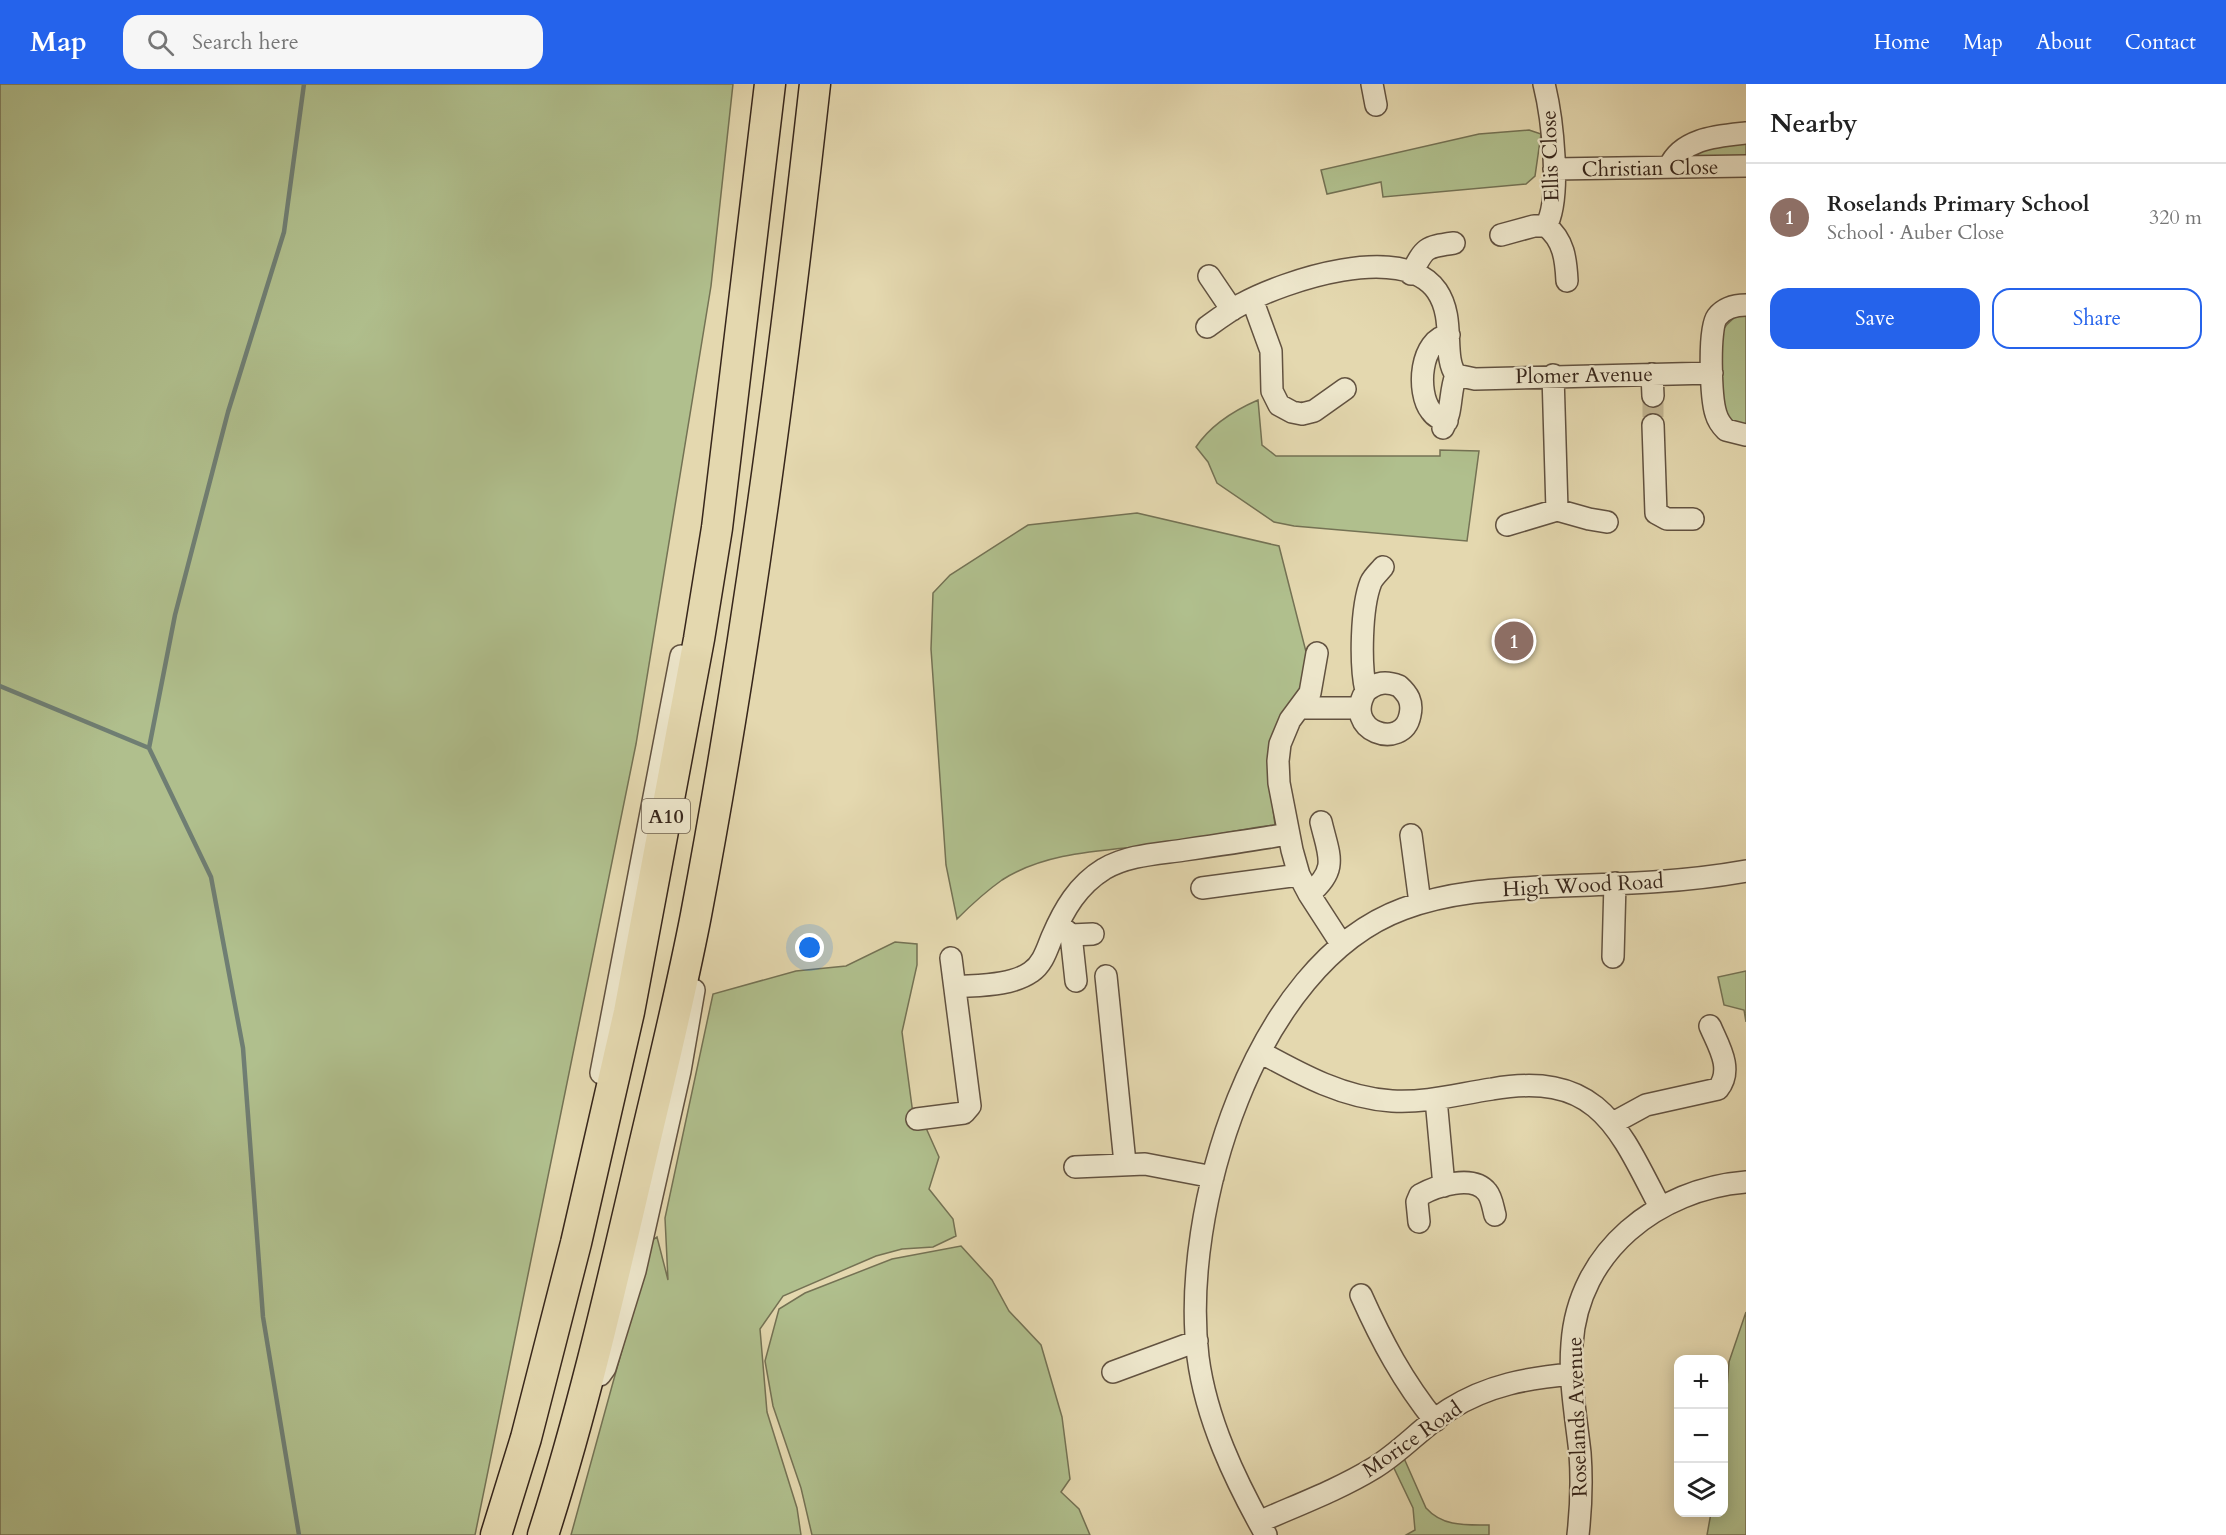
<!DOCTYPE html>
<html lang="en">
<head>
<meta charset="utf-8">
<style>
  :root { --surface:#fff; --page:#f6f6f6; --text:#222; --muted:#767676; --line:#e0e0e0; --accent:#2563eb }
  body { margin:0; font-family:Cardo,serif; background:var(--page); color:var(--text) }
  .controls { position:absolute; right:18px; bottom:18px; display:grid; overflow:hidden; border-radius:12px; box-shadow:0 3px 15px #0003 }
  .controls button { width:54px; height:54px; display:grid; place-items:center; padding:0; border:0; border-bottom:2px solid var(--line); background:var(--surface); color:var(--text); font:30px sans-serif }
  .you { position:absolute; left:810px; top:864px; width:21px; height:21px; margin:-15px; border:4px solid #fff; border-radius:50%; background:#1a73e8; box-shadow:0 0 0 9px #1a73e833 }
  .badge { display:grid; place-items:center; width:39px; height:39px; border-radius:50%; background:var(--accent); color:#fff; font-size:20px; font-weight:700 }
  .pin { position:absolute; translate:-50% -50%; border:3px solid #fff; box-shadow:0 2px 6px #0006 }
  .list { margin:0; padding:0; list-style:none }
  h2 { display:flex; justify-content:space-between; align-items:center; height:78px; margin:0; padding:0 24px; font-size:26px }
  h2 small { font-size:20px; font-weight:400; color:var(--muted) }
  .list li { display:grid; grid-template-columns:39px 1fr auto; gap:18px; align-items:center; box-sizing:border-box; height:108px; padding:0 24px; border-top:2px solid var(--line) }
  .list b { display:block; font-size:22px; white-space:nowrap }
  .list p { margin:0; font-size:20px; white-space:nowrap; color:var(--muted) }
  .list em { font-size:20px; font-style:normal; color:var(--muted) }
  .actions { display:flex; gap:12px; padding:18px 24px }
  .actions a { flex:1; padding:14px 0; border:2px solid var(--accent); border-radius:18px; text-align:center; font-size:21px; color:var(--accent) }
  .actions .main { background:var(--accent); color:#fff }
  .icon { flex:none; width:33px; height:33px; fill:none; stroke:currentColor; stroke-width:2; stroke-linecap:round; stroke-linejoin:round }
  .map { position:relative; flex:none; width:1746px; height:1451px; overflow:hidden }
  header { display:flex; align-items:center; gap:36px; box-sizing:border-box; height:84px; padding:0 30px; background:var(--accent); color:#fff }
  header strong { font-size:28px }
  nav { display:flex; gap:33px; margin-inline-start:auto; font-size:21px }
  .search { width:420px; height:54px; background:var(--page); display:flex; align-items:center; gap:15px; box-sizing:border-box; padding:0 21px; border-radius:18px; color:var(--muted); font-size:22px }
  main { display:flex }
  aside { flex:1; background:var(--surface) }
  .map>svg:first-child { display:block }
  .green { fill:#b0bf8d; stroke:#747254; stroke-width:1.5 }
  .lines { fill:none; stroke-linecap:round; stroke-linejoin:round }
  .stream { stroke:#6f7e73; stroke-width:4.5 }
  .minor-tunnel { stroke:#c1b491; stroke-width:21; stroke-dasharray:21 10; stroke-linecap:butt }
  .minor-casing { stroke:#625240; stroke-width:24 }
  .highway-casing { stroke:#37261b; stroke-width:33 }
  .minor { stroke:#ede6cb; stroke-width:21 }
  .highway { stroke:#e4d8af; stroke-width:30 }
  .labels { text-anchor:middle; stroke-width:4.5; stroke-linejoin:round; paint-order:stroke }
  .shield { fill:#ede6cb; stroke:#6e6050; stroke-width:1.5 }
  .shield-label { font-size:20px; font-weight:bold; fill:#37261b }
  .street-label { font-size:21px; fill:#37261b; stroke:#ede6cb }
</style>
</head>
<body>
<header>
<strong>Map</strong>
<div class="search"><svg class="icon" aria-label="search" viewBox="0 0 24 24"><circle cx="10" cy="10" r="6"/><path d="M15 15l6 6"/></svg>Search here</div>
<nav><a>Home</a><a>Map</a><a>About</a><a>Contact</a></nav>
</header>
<main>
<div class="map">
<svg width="1746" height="1451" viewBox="0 0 1746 1451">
  <rect width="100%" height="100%" fill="#e4d8af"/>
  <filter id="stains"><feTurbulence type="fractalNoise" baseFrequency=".00333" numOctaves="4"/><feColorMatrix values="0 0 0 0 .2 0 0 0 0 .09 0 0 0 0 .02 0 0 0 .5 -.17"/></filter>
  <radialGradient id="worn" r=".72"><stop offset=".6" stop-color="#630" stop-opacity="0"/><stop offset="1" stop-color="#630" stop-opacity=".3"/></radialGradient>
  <path class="green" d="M0,0H733L711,202L636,660L475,1451H0Z
    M1529,46L1541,50L1535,92L1526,100L1383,113L1381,98L1327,110L1321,86L1479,50Z
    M1746,57V74L1691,75L1694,69L1699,65Z
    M1746,228V344L1727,336L1721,316L1722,247C1729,237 1735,232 1746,228Z
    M1258,316L1262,361L1276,372H1440V366L1479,367L1467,457L1294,442L1274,438L1217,399L1208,378L1196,363C1210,342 1235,326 1258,316Z
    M1137,429L1279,462L1314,599L1270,659L1268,686L1275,741C1237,745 1200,755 1162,760C1109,767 1049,766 1002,796C985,808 971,821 957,835L946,781L931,565L933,509L950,491L1028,441Z
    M895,858L917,860V881L902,948L915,1045L926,1044L939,1073L929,1105L953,1135L956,1152L933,1163L902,1165L876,1172L783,1212L760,1245L767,1328L797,1424L801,1451H571L631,1233L648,1159L657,1153L668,1196L665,1134L713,910L796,887L846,882Z
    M1746,887V938L1744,926L1724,921L1718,893Z
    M961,1162L992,1196L1009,1227L1041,1261L1062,1333L1070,1395L1061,1408L1079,1425L1090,1451H812L801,1404L773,1322L765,1277L779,1225L805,1209L892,1175Z
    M1746,1228V1451H1707L1711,1429L1724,1428V1342L1729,1278Z
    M1403,1372L1426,1424C1443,1443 1466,1441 1489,1441V1451H1406L1415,1446L1413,1424L1392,1380Z"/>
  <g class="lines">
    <path class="stream" d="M0,602L149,664
      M299,1451L263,1233L243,964L211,793L149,664L175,531L228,328L284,148L304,0"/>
    <path class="minor-tunnel" d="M1653,312V341"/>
    <defs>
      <path id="minor" d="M1372,0L1376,21
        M1544,0C1552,32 1562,114 1546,142
        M1669,83C1682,54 1718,52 1746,49
        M1554,85L1746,82
        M1501,151L1534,142H1546C1564,156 1566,176 1567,197
        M1411,190C1425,163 1425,163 1454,159
        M1209,192L1232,226
        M1252,215L1271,267L1272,307L1279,321L1292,328L1302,330L1314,327L1345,305
        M1746,221C1735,221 1724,224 1717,233C1708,245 1711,315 1716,330C1718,337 1721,341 1726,346L1746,351
        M1207,243C1218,235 1230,226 1242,220C1284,197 1402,157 1437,207C1456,235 1442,272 1456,291
        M1652,290L1653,312
        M1456,291L1475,295L1712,289
        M1553,291L1557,426
        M1447,337C1440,335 1435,333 1431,327C1416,308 1420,255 1449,251
        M1653,341L1656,429L1667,435H1693
        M1443,344C1453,327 1449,309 1456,291
        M1507,441L1557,426L1589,435L1607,438
        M1317,569L1310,609L1290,636L1280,660L1278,677L1279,699L1292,766L1299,791L1309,810L1342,861
        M1366,607C1377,598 1386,597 1399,602C1408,610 1413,618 1410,631C1403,668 1341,647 1366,607C1360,581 1361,523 1371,498C1374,492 1379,488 1383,483
        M1300,624H1359
        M1411,751L1420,819
        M1202,804L1299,791
        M1309,810C1339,785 1329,772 1321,738
        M1058,840L1071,851L1076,897
        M1071,851L1093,850
        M1613,873L1615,799
        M1106,892L1125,1079
        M955,903C979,901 1011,902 1031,888C1043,880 1047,865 1052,853C1064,825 1078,801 1104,785C1128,771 1157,770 1184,766C1219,761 1254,756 1288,750
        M1260,968C1302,991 1344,1014 1392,1017C1427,1019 1458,1010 1492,1005C1598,987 1618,1042 1660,1123
        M601,989L681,572
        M1436,1015L1444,1102
        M917,1035L964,1029L970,1022L951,874
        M1613,1039L1646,1021L1718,1005C1734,985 1718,961 1710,942
        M1075,1083L1145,1080L1213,1093
        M1419,1138L1417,1118L1420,1111C1436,1102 1473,1090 1487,1108C1492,1114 1493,1124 1495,1131
        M1361,1211C1382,1258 1403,1297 1435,1337
        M1113,1288L1197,1257
        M600,1291L605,1284L635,1187L680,987L694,906
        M1259,1438C1297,1421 1338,1406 1374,1384C1402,1367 1423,1342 1450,1325C1488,1301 1528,1294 1572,1290
        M1266,1451C1235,1396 1206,1335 1198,1273C1180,1128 1254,880 1403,825C1454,806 1507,805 1560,802C1622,800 1685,798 1746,787
        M1578,1451C1581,1424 1582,1396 1580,1369C1576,1333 1569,1296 1572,1260C1578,1167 1658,1105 1746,1098"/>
      <path id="highway" d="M496,1451L526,1354L576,1159L629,928L699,555L717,444L770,0
        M543,1451C581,1333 609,1212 637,1092C657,1005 679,919 696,831C748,556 784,278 815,0"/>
    </defs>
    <use href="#minor" class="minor-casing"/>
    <use href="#highway" class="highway-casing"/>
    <use href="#minor" class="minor"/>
    <use href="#highway" class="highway"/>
  </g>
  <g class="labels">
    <rect class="shield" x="642" y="715" width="48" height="34" rx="4.5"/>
    <g class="shield-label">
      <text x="666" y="739">A10</text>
    </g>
    <g class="street-label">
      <text transform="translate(1550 72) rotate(-92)" y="7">Ellis Close</text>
      <text transform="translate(1650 84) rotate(-1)" y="7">Christian Close</text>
      <text transform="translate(1584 291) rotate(-1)" y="7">Plomer Avenue</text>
      <text transform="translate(1583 801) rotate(-3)" y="7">High Wood Road</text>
      <text transform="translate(1577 1333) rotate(-92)" y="7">Roselands Avenue</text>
      <text transform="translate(1412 1355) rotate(-35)" y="7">Morice Road</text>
    </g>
  </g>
  <rect width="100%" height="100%" filter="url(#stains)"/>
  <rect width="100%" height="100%" fill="url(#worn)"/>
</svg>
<div class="controls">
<button>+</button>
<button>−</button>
<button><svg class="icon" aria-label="layers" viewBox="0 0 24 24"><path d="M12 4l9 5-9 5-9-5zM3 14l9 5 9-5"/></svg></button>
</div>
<div class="you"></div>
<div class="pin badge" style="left:1514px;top:557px;background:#8d6e63">1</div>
</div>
<aside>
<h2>Nearby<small></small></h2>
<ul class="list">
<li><span class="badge" style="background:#8d6e63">1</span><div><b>Roselands Primary School</b><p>School · Auber Close</p></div><em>320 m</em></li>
</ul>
<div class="actions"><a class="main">Save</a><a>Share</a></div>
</aside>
</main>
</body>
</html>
